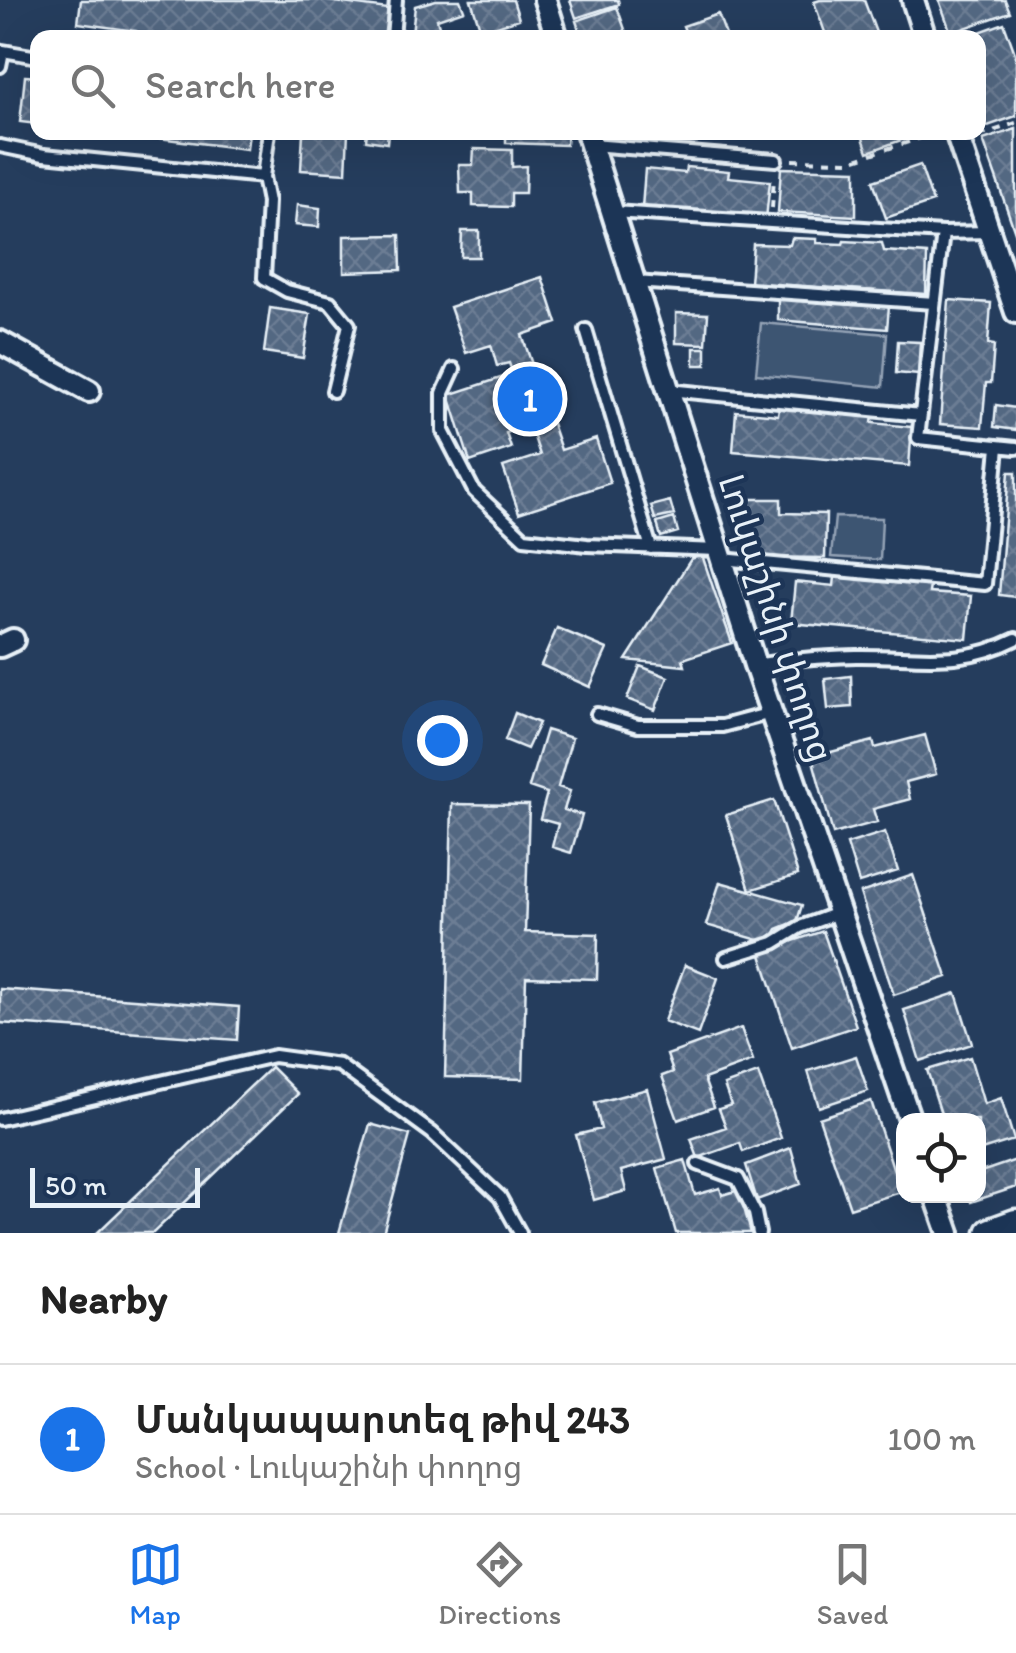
<!DOCTYPE html>
<html lang="en">
<head>
<meta charset="utf-8">
<style>
  :root { --surface:#fff; --page:#f6f6f6; --text:#222; --muted:#767676; --line:#e0e0e0; --accent:#1a73e8 }
  body { margin:0; font-family:Itim,"Noto Sans Armenian",sans-serif; background:var(--page); color:var(--text) }
  .controls { position:absolute; right:30px; bottom:30px; display:grid; overflow:hidden; border-radius:20px; box-shadow:0 10px 40px #0002 }
  .controls button { width:90px; height:90px; display:grid; place-items:center; padding:0; border:0; border-bottom:2px solid var(--line); background:var(--surface); color:var(--text); font:50px sans-serif }
  .scale { position:absolute; left:30px; bottom:25px; width:170px; box-sizing:border-box; padding-left:10px; border:5px solid #e8f1f8; border-top:0; font-size:28px; line-height:35px; white-space:nowrap; color:#e8f1f8; -webkit-text-stroke:8px #1d3557; paint-order:stroke }
  .you { position:absolute; left:442px; top:740px; width:35px; height:35px; margin:-25px; border:8px solid #fff; border-radius:50%; background:#1a73e8; box-shadow:0 0 0 15px #1a73e833 }
  .badge { display:grid; place-items:center; width:65px; height:65px; border-radius:50%; background:var(--accent); color:#fff; font-size:32px; font-weight:700 }
  .pin { position:absolute; translate:-50% -50%; border:5px solid #fff; box-shadow:0 2px 10px #0006 }
  .list { margin:0; padding:0; list-style:none }
  h2 { display:flex; justify-content:space-between; align-items:center; height:130px; margin:0; padding:0 40px; font-size:42px }
  h2 small { font-size:32px; font-weight:400; color:var(--muted) }
  .list li { display:grid; grid-template-columns:65px 1fr auto; gap:30px; align-items:center; box-sizing:border-box; height:150px; padding:0 40px; border-top:2px solid var(--line) }
  .list b { display:block; font-size:38px; white-space:nowrap }
  .list p { margin:0; font-size:32px; white-space:nowrap; color:var(--muted) }
  .list em { font-size:32px; font-style:normal; color:var(--muted) }
  .icon { flex:none; width:55px; height:55px; fill:none; stroke:currentColor; stroke-width:2; stroke-linecap:round; stroke-linejoin:round }
  .map { position:relative; flex:none; width:1016px; height:1233px; overflow:hidden }
  .search { position:absolute; background:var(--surface); box-shadow:0 10px 40px #0002; left:30px; right:30px; top:30px; height:110px; display:flex; align-items:center; gap:25px; box-sizing:border-box; padding:0 35px; border-radius:20px; color:var(--muted); font-size:38px }
  .sheet { height:280px; background:var(--surface) }
  nav { display:flex; justify-content:space-around; align-items:center; box-sizing:border-box; height:140px; border-top:2px solid var(--line); background:var(--surface); font-size:28px; color:var(--muted) }
  nav a { display:grid; justify-items:center; gap:5px }
  nav .on { color:var(--accent) }
  .map>svg:first-child { display:block }
  .pitch { fill:#3e5472; stroke:#93a2b5; stroke-width:2.5 }
  .building { fill:url(#building-cross-hatch); stroke:#e8f1f8; stroke-width:2.5 }
  .lines { fill:none; stroke-linecap:round; stroke-linejoin:round }
  .lane-casing { stroke:#e8f1f8; stroke-width:18 }
  .street-casing { stroke:#e8f1f8; stroke-width:28 }
  .secondary-casing { stroke:#e8f1f8; stroke-width:35 }
  .path { stroke:#e8f1f8; stroke-width:4; stroke-dasharray:8 8; stroke-linecap:butt }
  .lane { stroke:#1d3557; stroke-width:10 }
  .street { stroke:#1d3557; stroke-width:20 }
  .secondary { stroke:#1d3557; stroke-width:28 }
  .labels { text-anchor:middle; stroke-width:9; stroke-linejoin:round; paint-order:stroke }
  .street-label { font-size:35px; fill:#e8f1f8; stroke:#1d3557 }
</style>
</head>
<body>
<div class="map">
<svg width="1016" height="1233" viewBox="0 0 1016 1233">
  <defs>
    <pattern id="building-cross-hatch" width="8" height="8" patternUnits="userSpaceOnUse" patternTransform="scale(2.5)"><rect width="8" height="8" fill="#536782"/><path d="M0 0l8 8M0 8l8-8" fill="none" stroke="#6c7d94"/></pattern>
  </defs>
  <rect width="100%" height="100%" fill="#253d5d"/>
  <filter id="ink" filterUnits="userSpaceOnUse"><feTurbulence type="fractalNoise" baseFrequency=".01" numOctaves="2"/><feDisplacementMap in="SourceGraphic" scale="20" xChannelSelector="R" yChannelSelector="G"/><feConvolveMatrix kernelMatrix="1 2 1 2 8 2 1 2 1" color-interpolation-filters="sRGB"/></filter>
  <g filter="url(#ink)">
    <path class="pitch" d="M761,323L887,334L883,387L756,374Z
      M835,517L882,518L880,560L831,557Z"/>
    <path class="building" d="M81,0H320L388,9L384,38H189L167,35V38H135L136,31L78,23Z
      M436,0H460L464,10L437,19L441,33L412,34L415,6Z
      M471,0H513L519,19L481,31Z
      M570,0H618L619,4L576,18Z
      M820,0H864L878,38H827L814,2Z
      M939,0H1005L1010,12L951,33Z
      M617,7L628,38H582L576,21Z
      M718,14L727,38H688L683,26Z
      M1004,23L1016,56V116L985,127L978,108V38H963Z
      M25,76L38,77V124L20,122Z
      M1016,129V235L983,140Z
      M111,132H249L247,149Z
      M303,132H348L346,173L301,170Z
      M367,132H388L387,143L366,140Z
      M506,132H567L566,145L506,143Z
      M861,132H909L910,137L868,152Z
      M474,149L512,150V167L526,166L525,193H511V207L473,206V193H460L459,165H473Z
      M920,165L933,202L886,218L873,181Z
      M686,167L729,171L728,177L770,181L766,219L642,208L645,169L685,173Z
      M781,168L856,170V216L778,212Z
      M297,205L320,208L319,227L295,225Z
      M462,231H479V257H461Z
      M400,235L401,270L344,272V236Z
      M792,238L817,239V243L843,244L844,241L882,243L884,251L927,254L926,294L750,283L753,244L790,245Z
      M542,277L557,323L522,335L561,450L596,439L610,483L519,513L503,467L540,455L530,425L506,433L511,448L470,462L449,395L513,374L509,363L497,366L491,345L466,353L450,307Z
      M778,298L889,306L887,329L778,320Z
      M949,300L991,303L988,344L994,345L991,383H986L982,427L940,424Z
      M270,308L310,314L303,358L264,352Z
      M676,313L708,314L706,344L676,343Z
      M898,341L920,342L918,375L896,373Z
      M694,348H706V365H694Z
      M996,405L1016,408V430L994,427Z
      M779,407L873,416L872,423L912,427L909,466L733,451L736,411L778,415Z
      M1009,472H1016V597L999,595Z
      M749,499H781V513L826,514L825,558L748,557Z
      M670,501L674,515L655,519L651,506Z
      M674,518L678,532L661,537L657,523Z
      M702,555L732,643L683,659L685,666L626,660L691,559Z
      M835,577L930,586L929,593L971,596L967,639L791,623L795,582L834,586Z
      M557,628L607,649L590,687L541,665Z
      M640,666L668,677L655,710L627,699Z
      M851,676L852,707L828,709L825,679Z
      M515,713L539,723L527,749L505,740Z
      M546,730L572,738L558,787L570,791L564,810L582,815L571,853L552,847L558,824L540,819L547,793L529,787Z
      M925,735L936,774L906,782L910,799L873,809L877,822L833,834L812,757L873,741L875,748Z
      M774,800L798,875L750,890L726,815Z
      M452,804L529,805L525,932L598,934L597,979L526,977L523,1079L445,1077Z
      M885,832L898,871L859,883L847,844Z
      M913,875L947,977L894,995L860,893Z
      M720,882L802,905L797,921L777,929L769,943L706,925Z
      M823,931L856,1026L792,1048L760,952Z
      M685,965L718,978L698,1034L664,1021Z
      M0,989L239,1007L237,1040L0,1023Z
      M956,993L972,1044L920,1061L904,1010Z
      M741,1028L753,1061L704,1079L714,1107L678,1120L662,1076L673,1072L667,1055Z
      M856,1056L868,1091L819,1107L808,1071Z
      M970,1057L984,1104L1001,1098L1014,1140L978,1151V1120H943L927,1070Z
      M271,1067L298,1094L153,1233H97Z
      M758,1073L781,1138L743,1152L740,1143L698,1158L691,1139L726,1127L719,1109L731,1105L724,1085Z
      M647,1089L666,1159L621,1171L626,1191L594,1200L576,1135L601,1129L595,1103Z
      M871,1101L901,1192L850,1208L819,1118Z
      M370,1124L410,1135L383,1233H339Z
      M791,1148L801,1184L757,1200L746,1165Z
      M685,1160L695,1195L720,1188L722,1195L739,1190L751,1233H676L657,1168Z
      M1016,1160V1187L971,1202L969,1196H978V1173Z"/>
    <g class="lines">
      <defs>
        <path id="lane" d="M393,38L396,0
          M0,66L3,51L38,57
          M592,145L776,160
          M0,146L44,155L263,177L269,132
          M263,177L268,202L264,278L287,291L330,302L349,325L333,391
          M613,212L943,233L918,438L1016,448
          M943,233L990,232
          M635,282L934,303
          M586,330L651,548
          M454,369L443,393V431L474,491L524,538L587,545L718,550
          M668,390L921,415
          M722,559L985,584L998,447
          M756,665C789,659 822,657 856,656C916,655 958,668 1016,639
          M597,714L638,726H722L771,713
          M726,958L774,943L800,927L838,913
          M0,1119L274,1056L339,1065L432,1133L500,1197L520,1233
          M698,1164L738,1179L755,1213L759,1233"/>
        <path id="street" d="M545,0L557,38
          M913,0L925,38
          M587,132L755,665L910,1120
          M956,132L1016,312
          M0,342L89,391
          M0,646L13,640
          M936,1196L949,1233"/>
        <path id="secondary" d="M991,1233L1016,1224"/>
      </defs>
      <use href="#lane" class="lane-casing"/>
      <use href="#street" class="street-casing"/>
      <use href="#secondary" class="secondary-casing"/>
      <path class="path" d="M979,136L1016,123
        M792,160L850,161L933,134
        M772,208L774,177"/>
      <use href="#lane" class="lane"/>
      <use href="#street" class="street"/>
      <use href="#secondary" class="secondary"/>
    </g>
  </g>
  <g class="labels">
    <g class="street-label">
      <text transform="translate(776 618) rotate(72)" y="12">Լուկաշինի փողոց</text>
    </g>
  </g>
</svg>
<div class="controls">
<button><svg class="icon" aria-label="locate" viewBox="0 0 24 24"><circle cx="12" cy="12" r="6"/><path d="M12 2v4M12 18v4M2 12h4M18 12h4"/></svg></button>
</div>
<div class="scale">50 m</div>
<div class="you"></div>
<div class="pin badge" style="left:530px;top:399px">1</div>
<div class="search"><svg class="icon" aria-label="search" viewBox="0 0 24 24"><circle cx="10" cy="10" r="6"/><path d="M15 15l6 6"/></svg>Search here</div>
</div>
<section class="sheet">
<h2>Nearby<small></small></h2>
<ul class="list">
<li><span class="badge">1</span><div><b>Մանկապարտեզ թիվ 243</b><p>School · Լուկաշինի փողոց</p></div><em>100 m</em></li>
</ul>
</section>
<nav>
<a class="on"><svg class="icon" aria-label="map" viewBox="0 0 24 24"><path d="M3 6l6-2 6 2 6-2v14l-6 2-6-2-6 2zM9 4v14M15 6v14"/></svg>Map</a>
<a><svg class="icon" aria-label="directions" viewBox="0 0 24 24"><path d="M12 3l9 9-9 9-9-9zM9 14v-3h6M13 9l2 2-2 2"/></svg>Directions</a>
<a><svg class="icon" aria-label="saved" viewBox="0 0 24 24"><path d="M7 4h10v16l-5-4-5 4z"/></svg>Saved</a>
</nav>
</body>
</html>
